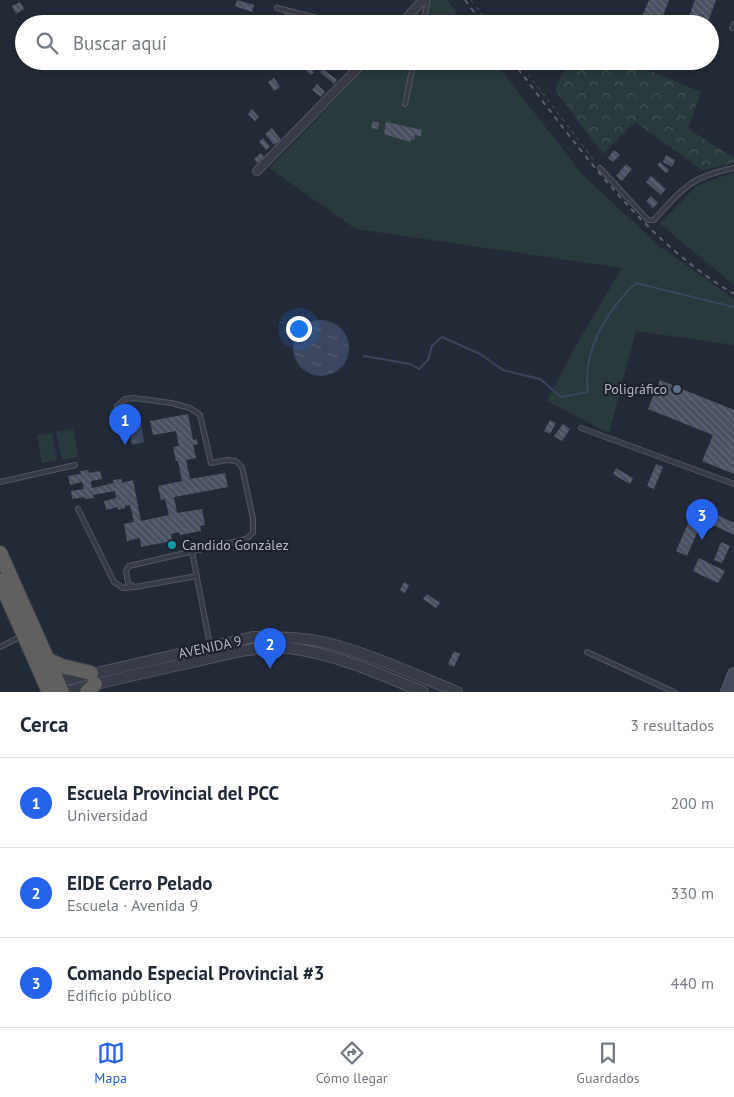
<!DOCTYPE html>
<html lang="es">
<head>
<meta charset="utf-8">
<style>
  :root { --surface:#fff; --page:#f2f2f3; --text:#1f2937; --muted:#747a83; --line:#e0e1e3; --accent:#2563eb }
  body { margin:0; font-family:"PT Sans",sans-serif; background:var(--page); color:var(--text) }
  .you { position:absolute; left:298px; top:328px; width:18px; height:18px; margin:-12px; border:4px solid #fff; border-radius:50%; background:#1a73e8; box-shadow:0 0 0 8px #1a73e833 }
  .badge { display:grid; place-items:center; width:32px; height:32px; border-radius:50%; background:var(--accent); color:#fff; font-size:16px; font-weight:700 }
  .pin { position:absolute; translate:-50% -41px; filter:drop-shadow(0 1px 2px #0008) }
  .pin::after { content:''; position:absolute; top:26px; width:18px; height:15px; background:inherit; clip-path:polygon(0 0,100% 0,50% 100%) }
  .list { margin:0; padding:0; list-style:none }
  h2 { display:flex; justify-content:space-between; align-items:center; height:65px; margin:0; padding:0 20px; font-size:21px }
  h2 small { font-size:16px; font-weight:400; color:var(--muted) }
  .list li { display:grid; grid-template-columns:32px 1fr auto; gap:15px; align-items:center; box-sizing:border-box; height:90px; padding:0 20px; border-top:1px solid var(--line) }
  .list b { display:block; font-size:19px; white-space:nowrap }
  .list p { margin:0; font-size:16px; white-space:nowrap; color:var(--muted) }
  .list em { font-size:16px; font-style:normal; color:var(--muted) }
  .icon { flex:none; width:28px; height:28px; fill:none; stroke:currentColor; stroke-width:2; stroke-linecap:round; stroke-linejoin:round }
  .map { position:relative; flex:none; width:734px; height:692px; overflow:hidden }
  .search { position:absolute; background:var(--surface); box-shadow:0 2px 8px #0003; left:15px; right:15px; top:15px; height:55px; display:flex; align-items:center; gap:12px; box-sizing:border-box; padding:0 18px; border-radius:28px; color:var(--muted); font-size:19px }
  .sheet { height:335px; background:var(--surface) }
  nav { display:flex; justify-content:space-around; align-items:center; box-sizing:border-box; height:70px; border-top:1px solid var(--line); background:var(--surface); font-size:14px; color:var(--muted) }
  nav a { display:grid; justify-items:center; gap:2px }
  nav .on { color:var(--accent) }
  .map>svg:first-child { display:block }
  .grass { fill:#293a3c }
  .forest { fill:url(#forest-crowns) }
  .water { fill:url(#water-ripples) }
  .lines { fill:none; stroke-linecap:round; stroke-linejoin:round }
  .stream { stroke:#3a475e; stroke-width:2 }
  .building { fill:url(#building-back-hatch) }
  .service-casing { stroke:#525762; stroke-width:6 }
  .minor-casing { stroke:#525762; stroke-width:10 }
  .tertiary-casing { stroke:#525762; stroke-width:12 }
  .secondary-casing { stroke:#525762; stroke-width:14 }
  .trunk-casing { stroke:#3f444f; stroke-width:16 }
  .path { stroke:#475559; stroke-width:1; stroke-dasharray:4 4; stroke-linecap:butt }
  .service { stroke:#373c47; stroke-width:4 }
  .minor { stroke:#373c47; stroke-width:8 }
  .tertiary { stroke:#373c47; stroke-width:10 }
  .secondary { stroke:#454b5a; stroke-width:11 }
  .trunk { stroke:#60605e; stroke-width:14 }
  .rail { stroke:#5b6270; stroke-width:2; stroke-dasharray:5 5; stroke-linecap:butt }
  .service-dot { fill:#5c6f8a; stroke:#1c212c; stroke-width:2 }
  .culture-dot { fill:#0f9aa8; stroke:#1c212c; stroke-width:2 }
  .labels { text-anchor:middle; stroke-width:4.5; stroke-linejoin:round; paint-order:stroke }
  .poi-label { font-size:14px; fill:#b2b7c3; stroke:#1c212c; text-anchor:end }
  .street-label { font-size:14px; fill:#b2b7c3; stroke:#1c212c }
</style>
</head>
<body>
<div class="map">
<svg width="734" height="692" viewBox="0 0 734 692">
  <defs>
    <pattern id="forest-crowns" width="20" height="18" patternUnits="userSpaceOnUse" patternTransform="scale(1.25)"><rect width="20" height="18" fill="#293a3c"/><path d="M2 6a3 3 0 1 1 6 0M12 15a3 3 0 1 1 6 0" fill="none" stroke="#465457"/></pattern>
    <pattern id="water-ripples" width="26" height="14" patternUnits="userSpaceOnUse" patternTransform="scale(1.25)"><rect width="26" height="14" fill="#3a475e"/><path d="M2 4q2-2 4 0t4 0M15 11q2-2 4 0t4 0" fill="none" stroke="#545f73"/></pattern>
    <pattern id="building-back-hatch" width="6" height="6" patternUnits="userSpaceOnUse" patternTransform="scale(1.25)"><rect width="6" height="6" fill="#4a5160"/><path d="M-1 5l2 2M0 0l6 6M5-1l2 2" fill="none" stroke="#626875"/></pattern>
  </defs>
  <rect width="100%" height="100%" fill="#232a37"/>
  <path class="grass" d="M433,0H447L465,24H410Z
    M373,61H494L583,175L659,246L734,299V345L636,331L609,433L547,401L575,347L622,268L356,229L269,168Z
    M734,173V285L660,224L696,186L723,176Z
    M73,429L79,457L62,460L56,432Z
    M52,433L57,460L42,463L37,435Z"/>
  <path class="forest" d="M568,61H626L701,92L688,129L734,158V163L702,170L635,122L603,154L555,90Z"/>
  <path class="water" d="M293 348a28 28 0 1 1 56 0a28 28 0 1 1-56 0Z
    M140,416L144,442L132,445L127,418Z"/>
  <g class="lines">
    <path class="stream" d="M364,356L410,364L419,369L428,360L432,346L442,337L480,354L503,370L540,379L561,397L588,392C582,351 607,310 636,283L733,307L734,306"/>
  </g>
  <path class="building" d="M237,0L254,5L252,12L235,6Z
    M649,0H669L660,24H639Z
    M695,0H716L707,24H686Z
    M20,2L24,9L16,14L12,6Z
    M285,13L291,15L288,22L283,20Z
    M304,63L314,72L311,75L301,67Z
    M323,69L337,80L334,84L320,72Z
    M274,78L280,87L274,91L268,82Z
    M317,84L325,92L321,97L312,90Z
    M252,109L259,117L255,121L248,114Z
    M373,121L379,123L378,129L371,128Z
    M386,122L422,130L421,136L415,135L414,140L411,139L410,142L384,134Z
    M272,128L281,140L274,145L265,134Z
    M263,138L270,147L266,150L259,142Z
    M614,150L620,155L613,162L608,158Z
    M261,153L264,157L257,163L254,159Z
    M666,155L675,160L672,167L663,162Z
    M660,162L669,170L666,173L657,165Z
    M626,164L632,169L622,181L616,176Z
    M651,176L666,189L661,195L646,182Z
    M651,196L658,203L653,208L646,201Z
    M660,380L734,410V474L702,461L713,435L648,409Z
    M188,414L193,440L197,439L198,444L193,445L196,458L186,460L190,479L225,473L228,487L174,497L177,513L202,509L205,525L200,526L201,531L180,535L179,532L171,534L172,541L141,547L140,538L127,541L124,524L134,522L130,505L125,506V508L118,510V507L106,510L104,501L116,498L115,491L93,495L94,498L85,499V497L72,499L71,491L84,489L82,482L70,485L68,476L81,474L80,471L88,470L89,473L100,471L102,479L91,481L92,488L114,483L113,480L121,479L122,483L133,480L141,521L169,515L165,499L161,500L158,486L182,481L178,461H176L173,447L179,446L176,431L153,435L150,421Z
    M550,420L556,423L550,434L544,431Z
    M563,424L570,429L562,441L554,436Z
    M656,464L663,467L654,489L647,486Z
    M616,468L633,478L630,484L613,474Z
    M718,515L734,523V535L713,525Z
    M689,521L700,526L687,556L676,551Z
    M721,542L730,546L722,563L714,560Z
    M699,558L725,571L718,583L693,571Z
    M404,582L409,585L405,593L400,590Z
    M427,594L440,603L436,608L423,599Z
    M454,651L460,654L454,667L448,664Z"/>
  <g class="lines">
    <defs>
      <path id="service" d="M277,8L341,24
        M423,24L428,0
        M732,28L734,24
        M353,61L360,66
        M405,104L414,61
        M600,168L648,220H654C683,188 690,177 734,168
        M117,406L125,399L134,398L171,403L190,408L200,415L211,463L227,460L236,461L242,467L253,519V533L246,539L129,566L126,571L128,583L135,587L197,576
        M581,428L734,484
        M0,482L75,465
        M78,509L114,582L123,588L134,587
        M192,552L210,645
        M0,647L22,636
        M587,652L674,692"/>
      <path id="minor" d="M401,24L423,0
        M257,171L365,61"/>
      <path id="tertiary" d="M53,683L253,637C276,637 300,637 323,642C369,653 413,674 457,692
        M65,692C106,681 147,672 188,663C221,656 255,645 289,648C336,654 380,674 423,692"/>
      <path id="secondary" d="M727,692L734,674"/>
      <path id="trunk" d="M0,553L62,692
        M0,581L49,692
        M46,659L62,666L91,673
        M87,692L95,684"/>
    </defs>
    <use href="#service" class="service-casing"/>
    <use href="#minor" class="minor-casing"/>
    <use href="#tertiary" class="tertiary-casing"/>
    <use href="#secondary" class="secondary-casing"/>
    <use href="#trunk" class="trunk-casing"/>
    <path class="path" d="M471,0L489,24
      M518,61L596,163"/>
    <use href="#service" class="service"/>
    <use href="#minor" class="minor"/>
    <use href="#tertiary" class="tertiary"/>
    <use href="#secondary" class="secondary"/>
    <use href="#trunk" class="trunk"/>
    <path class="rail" d="M465,0L483,24
      M512,61C577,145 641,239 734,294"/>
  </g>
  <circle class="service-dot" cx="677" cy="389" r="5"/>
  <circle class="culture-dot" cx="172" cy="545" r="5"/>
  <g class="labels">
    <g class="poi-label">
      <text x="667" y="394">Poligráfico</text>
      <text x="182" y="550" text-anchor="start">Candido González</text>
    </g>
    <g class="street-label">
      <text transform="translate(210 647) rotate(-12)" y="5">AVENIDA 9</text>
    </g>
  </g>
</svg>
<div class="you"></div>
<div class="pin badge" style="left:125px;top:445px">1</div>
<div class="pin badge" style="left:270px;top:669px">2</div>
<div class="pin badge" style="left:702px;top:540px">3</div>
<div class="search"><svg class="icon" aria-label="search" viewBox="0 0 24 24"><circle cx="10" cy="10" r="6"/><path d="M15 15l6 6"/></svg>Buscar aquí</div>
</div>
<section class="sheet">
<h2>Cerca<small>3 resultados</small></h2>
<ul class="list">
<li><span class="badge">1</span><div><b>Escuela Provincial del PCC</b><p>Universidad</p></div><em>200 m</em></li>
<li><span class="badge">2</span><div><b>EIDE Cerro Pelado</b><p>Escuela · Avenida 9</p></div><em>330 m</em></li>
<li><span class="badge">3</span><div><b>Comando Especial Provincial #3</b><p>Edificio público</p></div><em>440 m</em></li>
</ul>
</section>
<nav>
<a class="on"><svg class="icon" aria-label="map" viewBox="0 0 24 24"><path d="M3 6l6-2 6 2 6-2v14l-6 2-6-2-6 2zM9 4v14M15 6v14"/></svg>Mapa</a>
<a><svg class="icon" aria-label="directions" viewBox="0 0 24 24"><path d="M12 3l9 9-9 9-9-9zM9 14v-3h6M13 9l2 2-2 2"/></svg>Cómo llegar</a>
<a><svg class="icon" aria-label="saved" viewBox="0 0 24 24"><path d="M7 4h10v16l-5-4-5 4z"/></svg>Guardados</a>
</nav>
</body>
</html>
